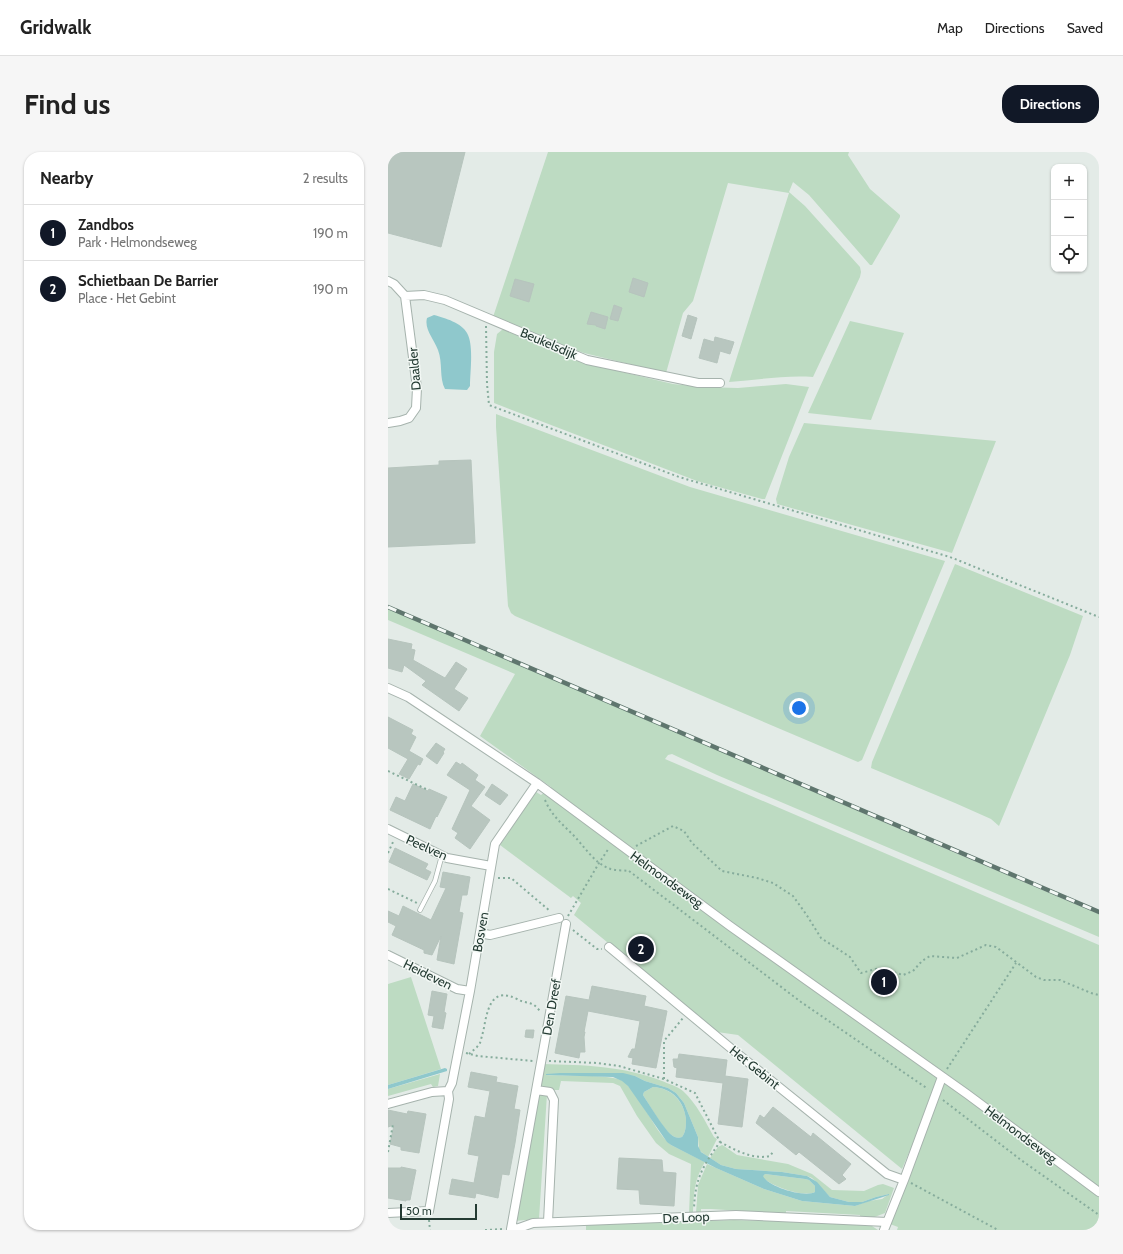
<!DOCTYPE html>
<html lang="en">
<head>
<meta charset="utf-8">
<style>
  :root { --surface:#fff; --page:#f6f6f6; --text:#222; --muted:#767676; --line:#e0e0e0; --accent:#111827 }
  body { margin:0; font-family:Cabin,sans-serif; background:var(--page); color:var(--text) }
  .controls { position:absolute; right:12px; top:12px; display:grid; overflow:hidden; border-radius:8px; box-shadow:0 1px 3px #0004 }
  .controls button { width:36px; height:36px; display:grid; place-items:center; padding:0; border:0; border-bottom:1px solid var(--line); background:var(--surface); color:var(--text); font:20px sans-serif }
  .scale { position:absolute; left:12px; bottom:10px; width:77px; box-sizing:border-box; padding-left:4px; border:2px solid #243b33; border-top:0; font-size:11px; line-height:14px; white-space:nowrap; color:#243b33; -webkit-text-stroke:3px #f3f8f5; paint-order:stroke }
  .you { position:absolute; left:411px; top:556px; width:14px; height:14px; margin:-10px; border:3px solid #fff; border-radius:50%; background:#1a73e8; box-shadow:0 0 0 6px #1a73e833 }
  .badge { display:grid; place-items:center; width:26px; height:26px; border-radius:50%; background:var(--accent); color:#fff; font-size:13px; font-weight:700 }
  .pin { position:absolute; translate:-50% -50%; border:2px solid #fff; box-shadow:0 1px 4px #0006 }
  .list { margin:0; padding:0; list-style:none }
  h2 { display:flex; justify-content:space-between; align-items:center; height:52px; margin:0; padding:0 16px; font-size:17px }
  h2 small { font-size:13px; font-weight:400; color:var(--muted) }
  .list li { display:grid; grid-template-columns:26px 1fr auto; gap:12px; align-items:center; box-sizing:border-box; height:56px; padding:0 16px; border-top:1px solid var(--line) }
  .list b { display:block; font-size:15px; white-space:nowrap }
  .list p { margin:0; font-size:13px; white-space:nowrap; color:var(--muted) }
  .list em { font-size:13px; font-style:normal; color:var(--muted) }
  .icon { flex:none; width:22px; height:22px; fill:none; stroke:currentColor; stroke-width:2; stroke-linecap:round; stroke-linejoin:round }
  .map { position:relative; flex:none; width:711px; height:1078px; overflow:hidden; border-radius:16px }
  header { display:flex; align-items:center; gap:24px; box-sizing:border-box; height:56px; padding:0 20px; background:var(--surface); border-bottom:1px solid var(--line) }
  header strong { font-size:19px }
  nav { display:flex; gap:22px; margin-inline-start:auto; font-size:14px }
  .intro { display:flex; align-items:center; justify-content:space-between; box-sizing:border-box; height:96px; padding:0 24px }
  h1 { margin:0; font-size:28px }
  .button { padding:10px 18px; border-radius:16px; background:var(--accent); color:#fff; font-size:14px; font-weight:700 }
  main { display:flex; gap:24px; padding:0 24px }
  aside { flex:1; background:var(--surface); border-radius:16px; box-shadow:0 1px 3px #0004 }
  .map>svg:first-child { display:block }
  .green { fill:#bddbc2 }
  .water { fill:#8fc8cc; fill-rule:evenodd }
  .building { fill:#b8c6bf; stroke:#b6c4bd }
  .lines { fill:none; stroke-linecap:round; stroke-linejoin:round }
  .lane-casing { stroke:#a6b3ad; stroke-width:5.5 }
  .street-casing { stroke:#a6b3ad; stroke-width:10 }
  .path { stroke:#86ac9c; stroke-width:2; stroke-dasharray:2 3; stroke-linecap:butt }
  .lane { stroke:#fff; stroke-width:4 }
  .street { stroke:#fff; stroke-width:8 }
  .rail-casing { stroke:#5f766e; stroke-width:4.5 }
  .rail { stroke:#f3f8f5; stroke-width:3; stroke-dasharray:9; stroke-linecap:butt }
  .labels { text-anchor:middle; stroke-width:3; stroke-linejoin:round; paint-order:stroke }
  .street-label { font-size:13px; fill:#243b33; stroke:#f3f8f5 }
</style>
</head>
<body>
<header>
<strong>Gridwalk</strong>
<nav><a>Map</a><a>Directions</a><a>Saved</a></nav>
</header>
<div class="intro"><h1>Find us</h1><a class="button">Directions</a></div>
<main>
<aside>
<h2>Nearby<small>2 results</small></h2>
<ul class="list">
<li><span class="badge">1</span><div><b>Zandbos</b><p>Park · Helmondseweg</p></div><em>190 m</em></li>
<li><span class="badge">2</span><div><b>Schietbaan De Barrier</b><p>Place · Het Gebint</p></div><em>190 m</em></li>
</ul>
</aside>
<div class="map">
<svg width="711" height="1078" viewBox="0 0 711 1078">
  <rect width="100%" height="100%" fill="#e3ebe7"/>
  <path class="green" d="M160,0H461L460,3L482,37L512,63V65L484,113H482L421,43L405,30L401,40L417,54L472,115L473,120L472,125L425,225C397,223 369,228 341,230L401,41L340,31L305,149L295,161L278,221L196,201L173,193L105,165Z
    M462,169L516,181L483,268L420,261Z
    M115,177L175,204L217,216L285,232L314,235L350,236L398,232L421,235L377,347H374L309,329L106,251V200L109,182Z
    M108,262L302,335L557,409L474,608L470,610L127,464L123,461L120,454L108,275Z
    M416,271L608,289L564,401L389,352L388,347L401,305Z
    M567,412L695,464L682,503L611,674L603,667L567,651L483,616L484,610Z
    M0,455L558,697L711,762V785L329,623L284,602L280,603L277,607L711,793V1078H509L510,1075L502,1072L529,1003L522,998L514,1017L350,883L329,880L186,763L193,751L185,744L183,746L112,693L148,640L153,643L163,635L92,584L127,522L0,468Z
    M23,825L53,917L0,933V832Z
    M155,912C195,913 236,914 274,929C281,932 289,934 295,939C309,952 317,969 326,985L329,987L320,1005L316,1002L311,998L310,985L296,951L288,941L280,936L257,929L247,924L226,921L158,922V923C173,924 224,922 235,929C243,935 250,947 256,956C265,969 271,983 283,993L317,1010C306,1028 306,1041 305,1061L301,1062L303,1012L281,1002L268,991L249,964L232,934L225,931L173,929L171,938H164L152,934Z
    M52,922L50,934L45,935L43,932L0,944V937Z
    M265,935C283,936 296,949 298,967C298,973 298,980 294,985C291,986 288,986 285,984C276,979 261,952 255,943L256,940Z
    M151,941L159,942L151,1067L126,1069Z
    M334,993L336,994L349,1003L400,1012L424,1022L444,1038L476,1039L490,1033L495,1032L506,1036L497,1061L484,1066H472V1063L398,1059V1062L323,1057H313V1061H308L310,1033L319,1012L376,1037L414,1049L467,1054L481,1049L494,1047L501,1042L488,1045L474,1050H461L442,1045L424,1026L419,1024L394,1020L348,1017L333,1013L322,1006L330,995Z
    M377,1022L417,1027L421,1028L427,1034V1040C415,1046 384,1034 375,1026V1023Z
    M346,1068L481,1072L490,1078H198V1073Z"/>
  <path class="water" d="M46,163C57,166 74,171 79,181C86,193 82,220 82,234L79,238L57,237C51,226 55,211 50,198C46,187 36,177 39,166Z
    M57,916L59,917V919L0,937V933Z
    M172,921H235L247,924L257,929L280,936L288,941L296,951L310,985V994L313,1000L333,1013L348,1017L394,1020L419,1024L429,1030L442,1045L461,1050H474L488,1045L501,1042V1043L467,1054L414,1049L376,1037L328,1016L283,993L279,990L240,934L234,929L225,925L158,923V922ZM265,935C284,936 296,949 298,967C298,973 298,980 294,985C291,986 288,986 285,984C277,979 261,952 255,943L256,940ZM377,1022L417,1027L421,1028L427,1034V1040C417,1046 380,1035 375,1024Z"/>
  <path class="building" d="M0,0H77L53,95L0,81Z
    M245,126L260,131L256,145L241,140Z
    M127,127L146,132L141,150L122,144Z
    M226,153L234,156L230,169L222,167Z
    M203,160L220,165L217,177L208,174V173L199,172Z
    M300,163L309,166L303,187L294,184Z
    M327,185L346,190L342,202L332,199L329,211L311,206L316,187L326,190Z
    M83,308L87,391L0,395V316L51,313V309Z
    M0,487L24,492L23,497L27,498L25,508L57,526L68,510L79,517L66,537L80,546L71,559L34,533L38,529L16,513L14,520L0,516Z
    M0,565L25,578L23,582L28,585L21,599L35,607L32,613L30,612L21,627L11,622L20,607L0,596Z
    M48,591L57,597L55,600L56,601L49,612L38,604Z
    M68,610L73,613L74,611L90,623L87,628L97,635L83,654L102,668L82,697L67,686L70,681L64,677L82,638L59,623Z
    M25,632L40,639L41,637L59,645L49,665L48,664L42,677L2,658L8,645L17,649Z
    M104,632L120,643L112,653L97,643Z
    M7,696L40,712L37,717L43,720L39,728L1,710Z
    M55,720L82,725L79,743H74L71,760L75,761L66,812L49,808L53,784L44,803L36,801V798L4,783L8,774L0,770V759L11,764L15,754L43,768L58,736L52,735Z
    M204,834L258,844L256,854L279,859L268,916L244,912L245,906L240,905L244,897H247L252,869L200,859L196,880H197L196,885L197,900H192L191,906L167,901L178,844L201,848Z
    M44,839L59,842L56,860L58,861L55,877L44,875L46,864L40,863Z
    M138,878H146L145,886L137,885Z
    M291,902L339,908L337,924L360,927L354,975L330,972L335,931L288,925L289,916L286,915L285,907H290Z
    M83,920L109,925L108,930L130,934L126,957L132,958L127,991L121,1023L114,1022L110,1046L88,1041L87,1046L61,1042L64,1027L86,1031L91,1004L80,1002L87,964L97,966L102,939L80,935Z
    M385,955L423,985L425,981L463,1012L454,1023L458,1027L451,1032L411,1000L408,1003L368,971L372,963L376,966Z
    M0,958L19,962L20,959L38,962L31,1001L13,998V995L2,992L6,973L0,975Z
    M231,1006L274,1008L275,1020L288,1021L286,1054L252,1052L251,1038L229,1037Z
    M13,1015L28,1018L22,1048H18V1049L0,1046V1016H13Z"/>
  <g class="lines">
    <defs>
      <path id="lane" d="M32,758L47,729L54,703"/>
      <path id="street" d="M0,129L6,132L17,144L36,143L57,148L199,208L310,231H332
        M0,271L12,269L21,266L28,256L29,236L17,144
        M0,536L20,545L149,631L342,774L579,942L711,1040
        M0,677L59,706L103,714
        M178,772L123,1077L131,1076L145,1071L348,1063L499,1070
        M92,781L102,783L171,766
        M221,795L345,898L499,1022L516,1028
        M0,803L69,837L82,839
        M148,938L162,940L166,948L160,1070
        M0,952L44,940L60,939
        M0,1061L41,1059L61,947L60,939L64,931L82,839L107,692L149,631
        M496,1078L516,1028L554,925"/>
    </defs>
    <use href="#lane" class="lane-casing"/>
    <use href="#street" class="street-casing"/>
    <path class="path" d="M98,174L99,232L101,253L291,325L562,405L711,465
      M0,619L40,638
      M157,648C164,665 177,674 188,686C198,697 206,710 220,716C226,719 235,718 241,719L413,850L540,937
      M248,694L285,674L296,679L304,691L334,719L369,726L385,731L405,744L418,762L433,786L462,805L473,821L492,816L515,823L525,819L534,809L542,804L569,806L598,793L608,795L648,825L656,828H672L703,841L711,843
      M0,701L5,690
      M110,726H123L162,759
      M0,737L29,751
      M180,764L211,711L221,696
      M185,778L209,797H214
      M78,901L90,904L145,909
      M81,902L89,895L92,891C94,884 96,877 97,870C101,851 107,836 129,847C133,850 139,850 144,852C147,853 150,857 153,860
      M161,909L209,911L231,914L276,927L307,941L332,990C315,1014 307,1026 306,1057
      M559,917L628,811
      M276,927V889L295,866
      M555,948L633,1008L711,1063
      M332,990C347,998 365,1008 382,1004L385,1000
      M0,1000L5,972
      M523,1031L610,1078
      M41,1068L42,1078
      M97,1078L116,1077"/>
    <use href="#lane" class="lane"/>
    <use href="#street" class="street"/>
    <defs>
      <path id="rail" d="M0,455L711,760"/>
    </defs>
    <use href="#rail" class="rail-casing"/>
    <use href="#rail" class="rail"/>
  </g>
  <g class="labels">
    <g class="street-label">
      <text transform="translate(161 191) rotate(23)" y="5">Beukelsdijk</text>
      <text transform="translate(26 217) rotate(-95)" y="5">Daalder</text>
      <text transform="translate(39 695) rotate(24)" y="5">Peelven</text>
      <text transform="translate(279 727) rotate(36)" y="5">Helmondseweg</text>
      <text transform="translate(92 780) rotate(-80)" y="5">Bosven</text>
      <text transform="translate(40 822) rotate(26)" y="5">Heideven</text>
      <text transform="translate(163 855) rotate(-80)" y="5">Den Dreef</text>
      <text transform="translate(367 915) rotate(39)" y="5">Het Gebint</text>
      <text transform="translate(633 982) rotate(37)" y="5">Helmondseweg</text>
      <text transform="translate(298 1065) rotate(-3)" y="5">De Loop</text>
    </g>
  </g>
</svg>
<div class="controls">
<button>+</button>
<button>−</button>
<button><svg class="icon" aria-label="locate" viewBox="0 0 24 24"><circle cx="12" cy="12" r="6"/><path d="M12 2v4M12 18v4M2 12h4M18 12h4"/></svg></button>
</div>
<div class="scale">50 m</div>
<div class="you"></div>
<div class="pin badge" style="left:496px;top:830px">1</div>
<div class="pin badge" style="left:253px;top:797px">2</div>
</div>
</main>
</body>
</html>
